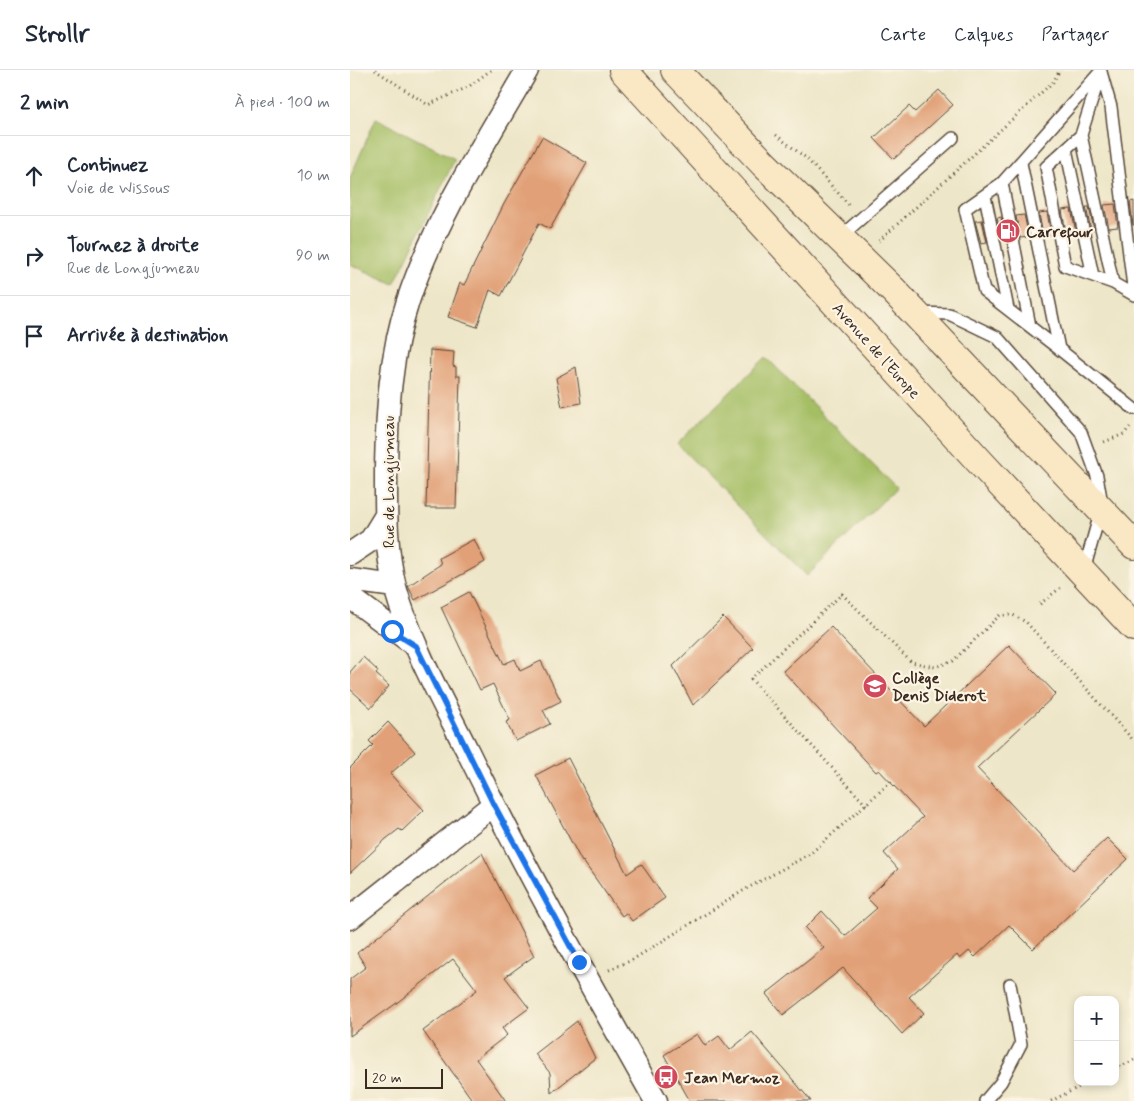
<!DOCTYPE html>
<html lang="fr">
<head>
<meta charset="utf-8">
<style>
  :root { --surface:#fff; --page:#f2f2f3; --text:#1f2937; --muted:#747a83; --line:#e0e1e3 }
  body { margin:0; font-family:Mynerve,sans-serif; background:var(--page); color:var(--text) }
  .controls { position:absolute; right:15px; bottom:15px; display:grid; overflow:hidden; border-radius:10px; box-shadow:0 2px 8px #0003 }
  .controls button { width:45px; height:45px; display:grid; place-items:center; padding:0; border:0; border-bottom:1px solid var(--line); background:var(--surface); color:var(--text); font:25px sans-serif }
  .scale { position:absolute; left:15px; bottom:12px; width:78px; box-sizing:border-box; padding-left:5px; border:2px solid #3b2a1e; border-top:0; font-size:14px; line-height:18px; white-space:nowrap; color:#3b2a1e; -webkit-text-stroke:4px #fcf5e5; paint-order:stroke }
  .stop { position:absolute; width:15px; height:15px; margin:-11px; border:4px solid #1a73e8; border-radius:50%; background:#fff }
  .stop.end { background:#1a73e8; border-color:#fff; box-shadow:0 1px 5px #0008 }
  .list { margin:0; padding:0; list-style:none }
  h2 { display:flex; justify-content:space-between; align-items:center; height:65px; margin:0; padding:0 20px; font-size:21px }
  h2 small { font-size:16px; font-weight:400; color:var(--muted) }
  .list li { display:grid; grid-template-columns:32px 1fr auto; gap:15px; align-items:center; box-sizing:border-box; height:80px; padding:0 20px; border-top:1px solid var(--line) }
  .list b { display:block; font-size:19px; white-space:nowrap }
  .list p { margin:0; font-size:16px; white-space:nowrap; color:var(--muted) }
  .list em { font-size:16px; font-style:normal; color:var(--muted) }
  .icon { flex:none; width:28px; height:28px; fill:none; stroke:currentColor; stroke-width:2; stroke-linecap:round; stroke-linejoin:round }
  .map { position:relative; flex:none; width:784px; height:1031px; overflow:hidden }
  header { display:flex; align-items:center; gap:30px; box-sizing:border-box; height:70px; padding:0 25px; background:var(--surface); border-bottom:1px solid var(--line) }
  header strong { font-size:24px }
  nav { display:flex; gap:28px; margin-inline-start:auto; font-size:18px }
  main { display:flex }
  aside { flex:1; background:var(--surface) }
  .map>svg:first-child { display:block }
  .green { fill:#a4be64; stroke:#707441 }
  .building { fill:#e1a077 }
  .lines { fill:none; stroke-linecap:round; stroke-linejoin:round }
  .service-casing { stroke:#564638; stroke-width:14 }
  .minor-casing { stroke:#564638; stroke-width:25 }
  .secondary-casing { stroke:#564638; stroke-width:30 }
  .path { stroke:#564638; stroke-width:3; stroke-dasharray:1 4; stroke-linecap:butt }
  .service { stroke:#fff; stroke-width:11 }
  .minor { stroke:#fff; stroke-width:22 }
  .secondary { stroke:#fae7c3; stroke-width:28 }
  .route { stroke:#1a73e8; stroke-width:6 }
  .labels { text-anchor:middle; stroke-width:4.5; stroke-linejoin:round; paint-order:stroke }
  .poi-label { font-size:16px; font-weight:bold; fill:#3b2a1e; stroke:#fcf5e5; text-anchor:start }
  .street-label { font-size:16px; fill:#3b2a1e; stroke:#fcf5e5 }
</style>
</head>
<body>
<header>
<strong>Strollr</strong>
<nav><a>Carte</a><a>Calques</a><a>Partager</a></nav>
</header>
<main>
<aside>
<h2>2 min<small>À pied · 100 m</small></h2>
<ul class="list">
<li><svg class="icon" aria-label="ahead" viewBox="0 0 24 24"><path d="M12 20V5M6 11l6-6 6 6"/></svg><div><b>Continuez</b><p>Voie de Wissous</p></div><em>10 m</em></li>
<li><svg class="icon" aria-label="right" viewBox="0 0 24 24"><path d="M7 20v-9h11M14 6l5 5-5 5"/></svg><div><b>Tournez à droite</b><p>Rue de Longjumeau</p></div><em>90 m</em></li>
<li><svg class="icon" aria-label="arrive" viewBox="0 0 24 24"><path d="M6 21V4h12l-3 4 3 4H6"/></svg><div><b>Arrivée à destination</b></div></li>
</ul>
</aside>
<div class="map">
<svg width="784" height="1031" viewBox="0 0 784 1031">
  <rect width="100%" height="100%" fill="#fcf5e5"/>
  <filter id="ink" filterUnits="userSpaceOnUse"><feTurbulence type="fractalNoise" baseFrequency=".02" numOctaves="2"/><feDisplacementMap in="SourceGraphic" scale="10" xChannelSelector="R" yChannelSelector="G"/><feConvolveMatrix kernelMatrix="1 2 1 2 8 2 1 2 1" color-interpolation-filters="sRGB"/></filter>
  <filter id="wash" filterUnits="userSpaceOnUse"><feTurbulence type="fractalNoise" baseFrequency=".0096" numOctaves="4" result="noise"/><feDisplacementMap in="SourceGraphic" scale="20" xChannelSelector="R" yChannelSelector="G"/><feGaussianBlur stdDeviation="1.12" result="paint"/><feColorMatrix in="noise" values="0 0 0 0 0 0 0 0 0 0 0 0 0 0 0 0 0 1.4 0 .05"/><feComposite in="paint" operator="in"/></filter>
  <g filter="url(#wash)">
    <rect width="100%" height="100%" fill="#eee6c8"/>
    <path class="green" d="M26,48L105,89L44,214L0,194V108Z
      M416,287L546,418L457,506L327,374Z"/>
    <g id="blocks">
      <path class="building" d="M589,20L603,35L544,89L524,68L559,36L565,42Z
        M192,67L237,93L200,159L189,153L151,226L140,220L127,257L98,247L110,213L114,215L154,134Z
        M784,131V155H783L780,132Z
        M765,134L768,157L759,158L754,135Z
        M736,137H739L744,160H741Z
        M721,139L726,162L716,163L712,140Z
        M697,142L701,165H693L689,143Z
        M674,145L679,167L670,168L666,146Z
        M651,147L656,170H652L647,148Z
        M632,150L637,172L631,173L625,151Z
        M80,280L104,282L103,296L106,297V306H110L106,438H76Z
        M226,297L231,333L212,337L206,308Z
        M124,469L135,492L65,530L58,516L91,494L89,488Z
        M119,522L154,594L165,589L170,601L191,591L211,631L193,640L200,654L166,671L156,652L160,650L143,614L130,620L91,537Z
        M373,547L403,578L343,635L323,596Z
        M481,557L574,656L659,575L706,624L627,698L723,800L757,768L778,789L683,879L659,855L625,887L619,881L610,889L607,885L559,927L574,943L552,964L493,898L433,945L416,924L474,878L455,858L472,841L495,866L527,838L517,828L548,799L534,783L573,747L529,700L526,702L433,601Z
        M13,587L28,601L26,604L39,616L21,638L0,619V602Z
        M38,652L65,682L40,704L74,740L52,761L49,759L36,769L0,803V698L23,675L19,671Z
        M218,688L277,804L291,794L315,828L282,851L276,843L272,846L233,791L232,792L186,705Z
        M132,783L184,886L155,907L179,938L152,958L157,965L126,989L156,1031H123L73,961L127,920L103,889L44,935L0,966V909L16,897L7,883Z
        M227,951L245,988L201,1023L200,1003L185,984Z
        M402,962L461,1031H340L314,985L347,964L355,976L369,966L380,980Z"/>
    </g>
  </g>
  <g filter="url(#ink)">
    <use href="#blocks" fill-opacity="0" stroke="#564638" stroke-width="1"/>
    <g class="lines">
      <defs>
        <path id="service" d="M751,2L761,37L784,225
          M750,5L731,65L696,97L715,196L763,213L784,225
          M731,65L763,213
          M716,79L743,206
          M671,93L709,279L784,339
          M652,113L680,256
          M635,126L658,239
          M490,167L603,68
          M569,243L599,244L647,267L731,362L747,406L751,428V440L734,500
          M709,279L634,221L615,139L652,113L751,1
          M635,1031L651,1012L671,974L660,914"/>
        <path id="minor" d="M177,0C134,75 85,149 58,231C40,285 37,342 36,399C36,439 35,478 45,517C61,575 91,628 118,682C176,801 241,916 306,1031
          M0,484L21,470L35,447
          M0,510L45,516
          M0,527L66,576
          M0,848L143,735"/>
        <path id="secondary" d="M273,0L630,392L784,557
          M325,0L414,94L544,221L784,475"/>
      </defs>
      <use href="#service" class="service-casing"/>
      <use href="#minor" class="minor-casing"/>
      <use href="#secondary" class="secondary-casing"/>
      <path class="path" d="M25,0L78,35L118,17L141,0
        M426,65L456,88L499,135
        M529,171L703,12L710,0
        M754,372L774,364L780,357
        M690,534L710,518
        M516,735L401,609L492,524L561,592L585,597L603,591L650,545H663L676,552L784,671
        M259,900L282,890L396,819L460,784L544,709
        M765,999L784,990
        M701,1031L739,1012"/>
      <use href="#service" class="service"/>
      <use href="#minor" class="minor"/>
      <use href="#secondary" class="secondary"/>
    </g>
  </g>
  <g class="lines" filter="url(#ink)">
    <path class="route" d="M42,561L66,576L144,735L229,892"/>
  </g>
  <defs>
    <symbol id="fuel-disc" viewBox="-11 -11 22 22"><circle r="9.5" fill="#d1495b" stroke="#fcf5e5"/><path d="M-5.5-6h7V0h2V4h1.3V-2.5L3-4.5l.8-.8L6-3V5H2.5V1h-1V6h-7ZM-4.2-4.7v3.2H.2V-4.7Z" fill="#fff"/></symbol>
    <symbol id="school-disc" viewBox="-11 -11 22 22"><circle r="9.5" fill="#d1495b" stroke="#fcf5e5"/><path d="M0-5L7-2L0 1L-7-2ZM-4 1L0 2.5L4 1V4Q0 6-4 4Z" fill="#fff"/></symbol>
    <symbol id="bus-disc" viewBox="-11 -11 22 22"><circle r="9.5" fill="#d1495b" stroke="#fcf5e5"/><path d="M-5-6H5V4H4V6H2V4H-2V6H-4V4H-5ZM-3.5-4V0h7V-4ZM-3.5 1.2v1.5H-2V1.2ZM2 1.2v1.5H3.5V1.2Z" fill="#fff"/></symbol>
  </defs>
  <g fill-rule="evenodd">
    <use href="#fuel-disc" x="644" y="147" width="28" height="28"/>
    <use href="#school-disc" x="511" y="602" width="28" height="28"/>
    <use href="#bus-disc" x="302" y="993" width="28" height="28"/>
  </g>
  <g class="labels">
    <g class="poi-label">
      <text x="676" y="167">Carrefour</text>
      <text x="542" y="613">Collège<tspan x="542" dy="18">Denis Diderot</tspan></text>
      <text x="334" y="1013">Jean Mermoz</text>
    </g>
    <g class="street-label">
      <text transform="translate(527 280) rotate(48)" y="6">Avenue de l'Europe</text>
      <text transform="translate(38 412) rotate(-90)" y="6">Rue de Longjumeau</text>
    </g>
  </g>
</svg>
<div class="controls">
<button>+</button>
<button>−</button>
</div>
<div class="scale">20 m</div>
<div class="stop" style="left:42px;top:561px"></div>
<div class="stop end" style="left:229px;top:892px"></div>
</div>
</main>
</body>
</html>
